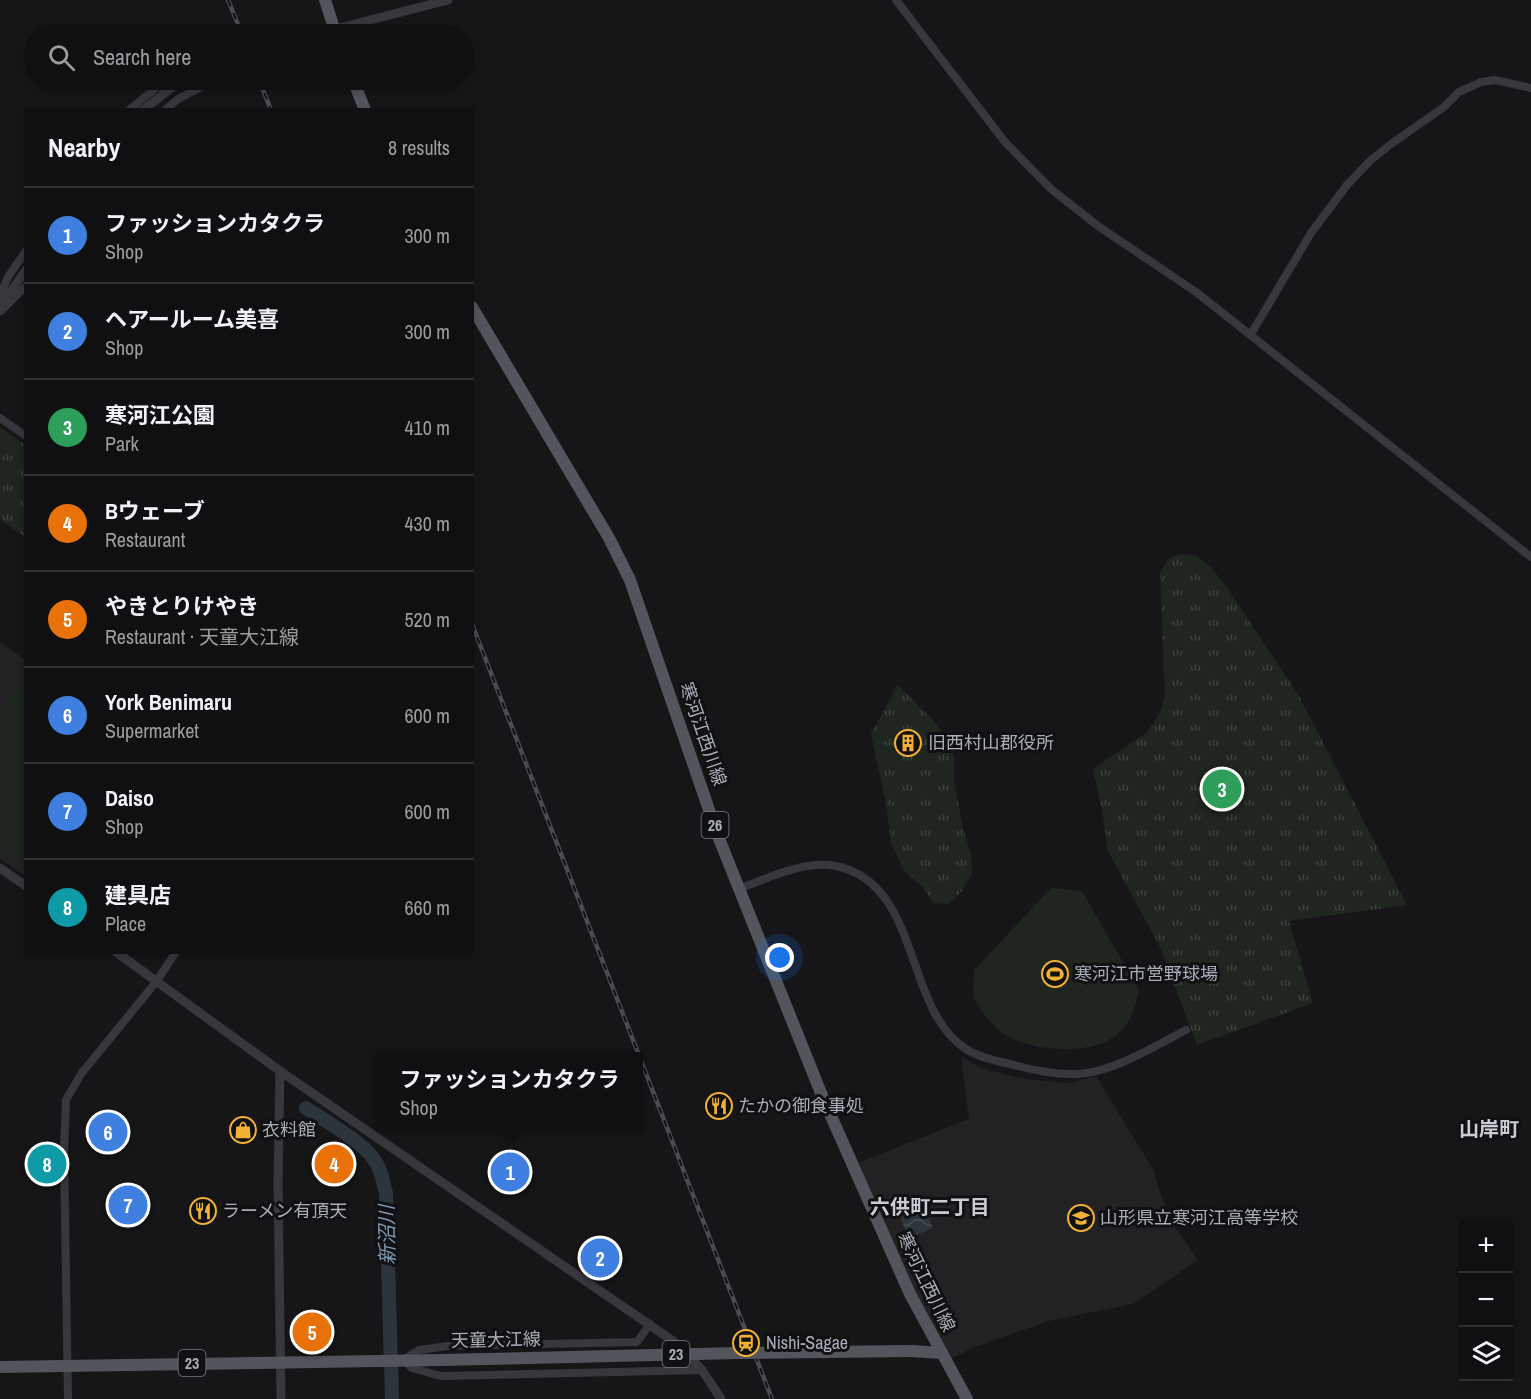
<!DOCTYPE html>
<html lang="en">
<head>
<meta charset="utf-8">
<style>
  :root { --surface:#101012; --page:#19191b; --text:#f1f3f6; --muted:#9c9d9f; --line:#303032; --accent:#f2b134 }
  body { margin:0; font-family:"Archivo Narrow","Noto Sans JP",sans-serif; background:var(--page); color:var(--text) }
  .controls { position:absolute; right:18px; bottom:18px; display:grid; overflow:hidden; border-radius:0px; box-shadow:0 3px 9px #0003 }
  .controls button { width:54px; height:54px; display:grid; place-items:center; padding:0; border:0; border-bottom:2px solid var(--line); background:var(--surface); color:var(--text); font:30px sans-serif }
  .you { position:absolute; left:780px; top:958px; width:21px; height:21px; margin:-15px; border:4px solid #fff; border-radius:50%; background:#1a73e8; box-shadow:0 0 0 9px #1a73e833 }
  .badge { display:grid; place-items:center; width:39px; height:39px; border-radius:50%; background:var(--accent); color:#fff; font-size:20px; font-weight:700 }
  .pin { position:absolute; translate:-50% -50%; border:3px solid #fff; box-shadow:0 2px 6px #0006 }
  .popup { position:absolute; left:376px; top:1052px; width:267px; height:78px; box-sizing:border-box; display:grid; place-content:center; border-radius:0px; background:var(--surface); filter:drop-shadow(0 2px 4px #0005); font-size:20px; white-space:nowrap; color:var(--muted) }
  .popup b { font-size:22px; color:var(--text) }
  .popup::after { content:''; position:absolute; left:50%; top:100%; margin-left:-12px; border:12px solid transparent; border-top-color:var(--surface) }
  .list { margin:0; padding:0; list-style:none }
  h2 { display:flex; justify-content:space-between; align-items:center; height:78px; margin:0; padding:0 24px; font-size:26px }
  h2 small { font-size:20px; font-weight:400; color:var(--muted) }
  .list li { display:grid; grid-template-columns:39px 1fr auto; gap:18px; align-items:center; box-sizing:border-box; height:96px; padding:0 24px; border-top:2px solid var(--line) }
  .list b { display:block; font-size:22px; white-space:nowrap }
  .list p { margin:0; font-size:20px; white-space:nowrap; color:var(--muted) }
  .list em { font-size:20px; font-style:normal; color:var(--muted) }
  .icon { flex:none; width:33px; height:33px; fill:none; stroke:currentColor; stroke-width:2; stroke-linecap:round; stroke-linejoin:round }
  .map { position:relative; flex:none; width:1531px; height:1399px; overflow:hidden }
  .search { position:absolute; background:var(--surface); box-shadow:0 3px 9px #0003; left:24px; top:24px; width:450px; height:66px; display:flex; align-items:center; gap:15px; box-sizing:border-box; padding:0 21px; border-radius:33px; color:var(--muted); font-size:22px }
  .panel { position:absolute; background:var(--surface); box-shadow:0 3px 9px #0003; left:24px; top:108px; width:450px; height:846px; border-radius:0px }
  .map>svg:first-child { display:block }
  .built { fill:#222225 }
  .grass { fill:url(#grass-tufts) }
  .pitch { fill:#1e261f }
  .water { fill:url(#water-waves) }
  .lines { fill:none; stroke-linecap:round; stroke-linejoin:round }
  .river { stroke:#2c353c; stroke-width:14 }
  .minor { stroke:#37383d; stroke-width:8 }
  .tertiary { stroke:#37383d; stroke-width:9 }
  .primary { stroke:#53555c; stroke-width:12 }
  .rail-casing { stroke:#4a4c52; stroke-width:4.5 }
  .rail { stroke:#111113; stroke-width:2; stroke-dasharray:7; stroke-linecap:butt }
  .primary-bridge { stroke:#53555c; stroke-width:12 }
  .labels { text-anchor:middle; stroke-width:6; stroke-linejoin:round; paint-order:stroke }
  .shield { fill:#111113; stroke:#7b7e86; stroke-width:1.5 }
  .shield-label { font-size:16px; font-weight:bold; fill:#a8adb8 }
  .street-label { font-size:18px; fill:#a8adb8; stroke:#111113 }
  .poi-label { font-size:18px; fill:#a8adb8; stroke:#111113; text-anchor:start }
  .neighbourhood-label { font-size:20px; font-weight:bold; fill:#c9ccd4; stroke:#111113 }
  .water-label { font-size:20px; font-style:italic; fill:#7f9bb3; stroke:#111113 }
</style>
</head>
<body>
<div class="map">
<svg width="1531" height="1399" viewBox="0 0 1531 1399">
  <defs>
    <pattern id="grass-tufts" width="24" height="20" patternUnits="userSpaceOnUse" patternTransform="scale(1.5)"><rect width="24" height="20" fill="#1e261f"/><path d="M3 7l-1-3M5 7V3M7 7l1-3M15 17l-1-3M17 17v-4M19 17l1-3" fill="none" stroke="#3c433d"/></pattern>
    <pattern id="water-waves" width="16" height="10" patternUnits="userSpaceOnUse" patternTransform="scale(1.5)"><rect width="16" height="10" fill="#2c353c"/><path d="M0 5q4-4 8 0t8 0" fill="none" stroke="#485056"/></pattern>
  </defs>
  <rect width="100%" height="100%" fill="#161618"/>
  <path class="built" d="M0,642L25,660V876L0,859Z
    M961,1056L981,1068L1011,1076L1033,1080L1069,1083L1096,1076L1154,1171L1162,1199L1176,1228L1198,1260L1133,1304L1049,1321L977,1346L946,1361L852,1165L969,1119Z"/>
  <path class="grass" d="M0,427L25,445V537L0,519Z
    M1181,554L1196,555L1211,567L1228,589L1299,696L1407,905L1289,921L1313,1003L1197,1045L1159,945L1108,851L1102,810L1093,769L1146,733L1159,715L1165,696L1160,573L1169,558Z
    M898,685L935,722L950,745L954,758V782L963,828L971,854L972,873L962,891L949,904L933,903L923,887L904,871L891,843L886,803L871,734Z"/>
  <path class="pitch" d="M23,681H26L25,865L0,848V714Z
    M1051,888L1082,891L1139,990C1135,1006 1133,1019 1121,1031C1097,1056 1039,1052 1011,1038C998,1032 989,1021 981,1010C979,1006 975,1002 974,998C972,990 974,979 974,970Z"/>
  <path class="water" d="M919,1196L933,1228L909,1238L895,1206Z"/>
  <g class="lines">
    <path class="river" d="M306,1108C324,1120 361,1141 373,1158C381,1168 383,1181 386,1193L392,1399"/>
    <path class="minor" d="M896,0L1005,142L1051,189L1098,226L1196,292L1531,557
      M129,110L166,80
      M165,110L178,99L215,80
      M0,296L8,277L26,251
      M1,311L26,286
      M1251,334L1311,233L1347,185L1371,160L1391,144L1444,107L1459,92L1481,82L1495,80L1531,88
      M0,418L26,436
      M739,889C768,878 804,860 836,866C922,884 903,1009 966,1049C980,1058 998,1061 1014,1065C1034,1070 1055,1075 1077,1074C1112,1073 1155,1046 1186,1030
      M650,1324L637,1342L448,1346L419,1350L403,1360L412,1368L441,1376L702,1370
      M68,1399L64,1151L66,1100L81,1074L156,982L176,952"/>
    <path class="tertiary" d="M316,34L448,0
      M143,110L175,85L185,80
      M0,307L26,270
      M0,868L26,886
      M116,952L280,1071L673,1341L702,1370L721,1399
      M280,1071L278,1183L281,1399"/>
    <path class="primary" d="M325,0L336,34
      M353,80L365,110
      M472,307L609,538L630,580L718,836L823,1098L910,1294L967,1399
      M912,1351L941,1353
      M0,1367L441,1360"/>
    <defs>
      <path id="rail" d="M228,0L242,34
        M259,80L271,110
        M472,624L772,1399"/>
    </defs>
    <use href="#rail" class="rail-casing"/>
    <use href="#rail" class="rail"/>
    <path class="primary-bridge" d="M441,1360L739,1353L912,1351"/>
  </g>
  <defs>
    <symbol id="building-ring" viewBox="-11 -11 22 22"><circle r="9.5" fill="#111113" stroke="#f2b134" stroke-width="1.5"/><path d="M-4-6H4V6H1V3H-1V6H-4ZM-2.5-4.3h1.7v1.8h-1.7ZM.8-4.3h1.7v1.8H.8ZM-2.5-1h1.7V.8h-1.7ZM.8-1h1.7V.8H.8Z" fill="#f2b134"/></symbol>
    <symbol id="stadium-ring" viewBox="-11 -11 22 22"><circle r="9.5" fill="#111113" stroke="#f2b134" stroke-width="1.5"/><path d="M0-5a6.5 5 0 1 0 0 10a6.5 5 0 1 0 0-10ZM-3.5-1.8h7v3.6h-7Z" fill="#f2b134"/></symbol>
    <symbol id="restaurant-ring" viewBox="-11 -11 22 22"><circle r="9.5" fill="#111113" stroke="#f2b134" stroke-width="1.5"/><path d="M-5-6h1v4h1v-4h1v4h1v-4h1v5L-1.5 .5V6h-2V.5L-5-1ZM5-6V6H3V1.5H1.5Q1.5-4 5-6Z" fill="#f2b134"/></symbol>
    <symbol id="shop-ring" viewBox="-11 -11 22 22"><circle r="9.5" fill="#111113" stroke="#f2b134" stroke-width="1.5"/><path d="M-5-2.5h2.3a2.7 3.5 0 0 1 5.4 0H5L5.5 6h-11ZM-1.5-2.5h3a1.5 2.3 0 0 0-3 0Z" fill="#f2b134"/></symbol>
    <symbol id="school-ring" viewBox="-11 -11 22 22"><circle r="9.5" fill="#111113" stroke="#f2b134" stroke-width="1.5"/><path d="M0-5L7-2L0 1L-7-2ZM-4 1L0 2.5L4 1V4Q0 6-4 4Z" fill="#f2b134"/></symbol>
    <symbol id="station-ring" viewBox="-11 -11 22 22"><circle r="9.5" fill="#111113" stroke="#f2b134" stroke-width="1.5"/><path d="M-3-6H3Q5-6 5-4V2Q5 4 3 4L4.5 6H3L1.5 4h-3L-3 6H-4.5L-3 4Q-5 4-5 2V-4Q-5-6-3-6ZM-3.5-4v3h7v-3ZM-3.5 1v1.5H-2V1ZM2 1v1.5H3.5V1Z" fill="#f2b134"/></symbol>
  </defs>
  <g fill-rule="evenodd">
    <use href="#building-ring" x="893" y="728" width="30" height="30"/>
    <use href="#stadium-ring" x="1040" y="959" width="30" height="30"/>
    <use href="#restaurant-ring" x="704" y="1091" width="30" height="30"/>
    <use href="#shop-ring" x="228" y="1115" width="30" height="30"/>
    <use href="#restaurant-ring" x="188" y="1196" width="30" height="30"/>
    <use href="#school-ring" x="1066" y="1203" width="30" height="30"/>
    <use href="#station-ring" x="731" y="1328" width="30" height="30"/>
  </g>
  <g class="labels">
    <g class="shield">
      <rect x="701.5" y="812" width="27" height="26" rx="4.5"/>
      <rect x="662.5" y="1341" width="27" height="26" rx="4.5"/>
      <rect x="178.5" y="1350" width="27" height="26" rx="4.5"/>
    </g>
    <g class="shield-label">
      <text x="715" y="831">26</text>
      <text x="676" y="1360">23</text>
      <text x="192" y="1369">23</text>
    </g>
    <g class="street-label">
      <text transform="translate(703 734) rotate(71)" y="6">寒河江西川線</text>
      <text transform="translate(926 1282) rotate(64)" y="6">寒河江西川線</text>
      <text transform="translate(496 1340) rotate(-1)" y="6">天童大江線</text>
    </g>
    <g class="poi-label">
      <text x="928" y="749">旧西村山郡役所</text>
      <text x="1074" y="980">寒河江市営野球場</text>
      <text x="738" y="1112">たかの御食事処</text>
      <text x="262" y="1136">衣料館</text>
      <text x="222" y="1217">ラーメン有頂天</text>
      <text x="1100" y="1224">山形県立寒河江高等学校</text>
      <text x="766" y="1349">Nishi-Sagae</text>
    </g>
    <g class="neighbourhood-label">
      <text x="1489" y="1136">山岸町</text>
      <text x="930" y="1214">六供町二丁目</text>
    </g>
    <g class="water-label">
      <text transform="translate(387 1235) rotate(-91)" y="7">新沼川</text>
    </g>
  </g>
</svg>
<div class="controls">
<button>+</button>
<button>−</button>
<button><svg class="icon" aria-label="layers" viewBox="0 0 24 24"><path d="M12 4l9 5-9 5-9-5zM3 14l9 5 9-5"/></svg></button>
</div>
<div class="you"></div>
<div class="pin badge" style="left:510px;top:1172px;background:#3f7fe0">1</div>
<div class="popup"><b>ファッションカタクラ</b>Shop</div>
<div class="pin badge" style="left:600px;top:1258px;background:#3f7fe0">2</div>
<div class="pin badge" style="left:1222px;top:789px;background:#2e9e5b">3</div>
<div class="pin badge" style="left:334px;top:1164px;background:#e8710a">4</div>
<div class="pin badge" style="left:312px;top:1332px;background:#e8710a">5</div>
<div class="pin badge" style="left:108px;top:1132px;background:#3f7fe0">6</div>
<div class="pin badge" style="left:128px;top:1205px;background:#3f7fe0">7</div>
<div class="pin badge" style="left:47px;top:1164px;background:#0f9aa8">8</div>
<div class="search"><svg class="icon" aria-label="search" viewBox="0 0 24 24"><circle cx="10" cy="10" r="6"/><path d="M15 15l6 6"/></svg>Search here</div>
<section class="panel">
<h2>Nearby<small>8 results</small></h2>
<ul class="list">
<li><span class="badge" style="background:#3f7fe0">1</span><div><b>ファッションカタクラ</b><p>Shop</p></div><em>300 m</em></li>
<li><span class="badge" style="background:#3f7fe0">2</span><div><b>ヘアールーム美喜</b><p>Shop</p></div><em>300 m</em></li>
<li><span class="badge" style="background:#2e9e5b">3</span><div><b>寒河江公園</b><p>Park</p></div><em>410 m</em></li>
<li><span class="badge" style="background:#e8710a">4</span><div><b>Bウェーブ</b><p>Restaurant</p></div><em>430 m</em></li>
<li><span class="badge" style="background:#e8710a">5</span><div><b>やきとりけやき</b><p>Restaurant · 天童大江線</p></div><em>520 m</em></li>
<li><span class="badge" style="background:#3f7fe0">6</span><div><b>York Benimaru</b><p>Supermarket</p></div><em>600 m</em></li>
<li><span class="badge" style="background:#3f7fe0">7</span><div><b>Daiso</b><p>Shop</p></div><em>600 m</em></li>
<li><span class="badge" style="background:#0f9aa8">8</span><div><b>建具店</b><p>Place</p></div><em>660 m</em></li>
</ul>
</section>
</div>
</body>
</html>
